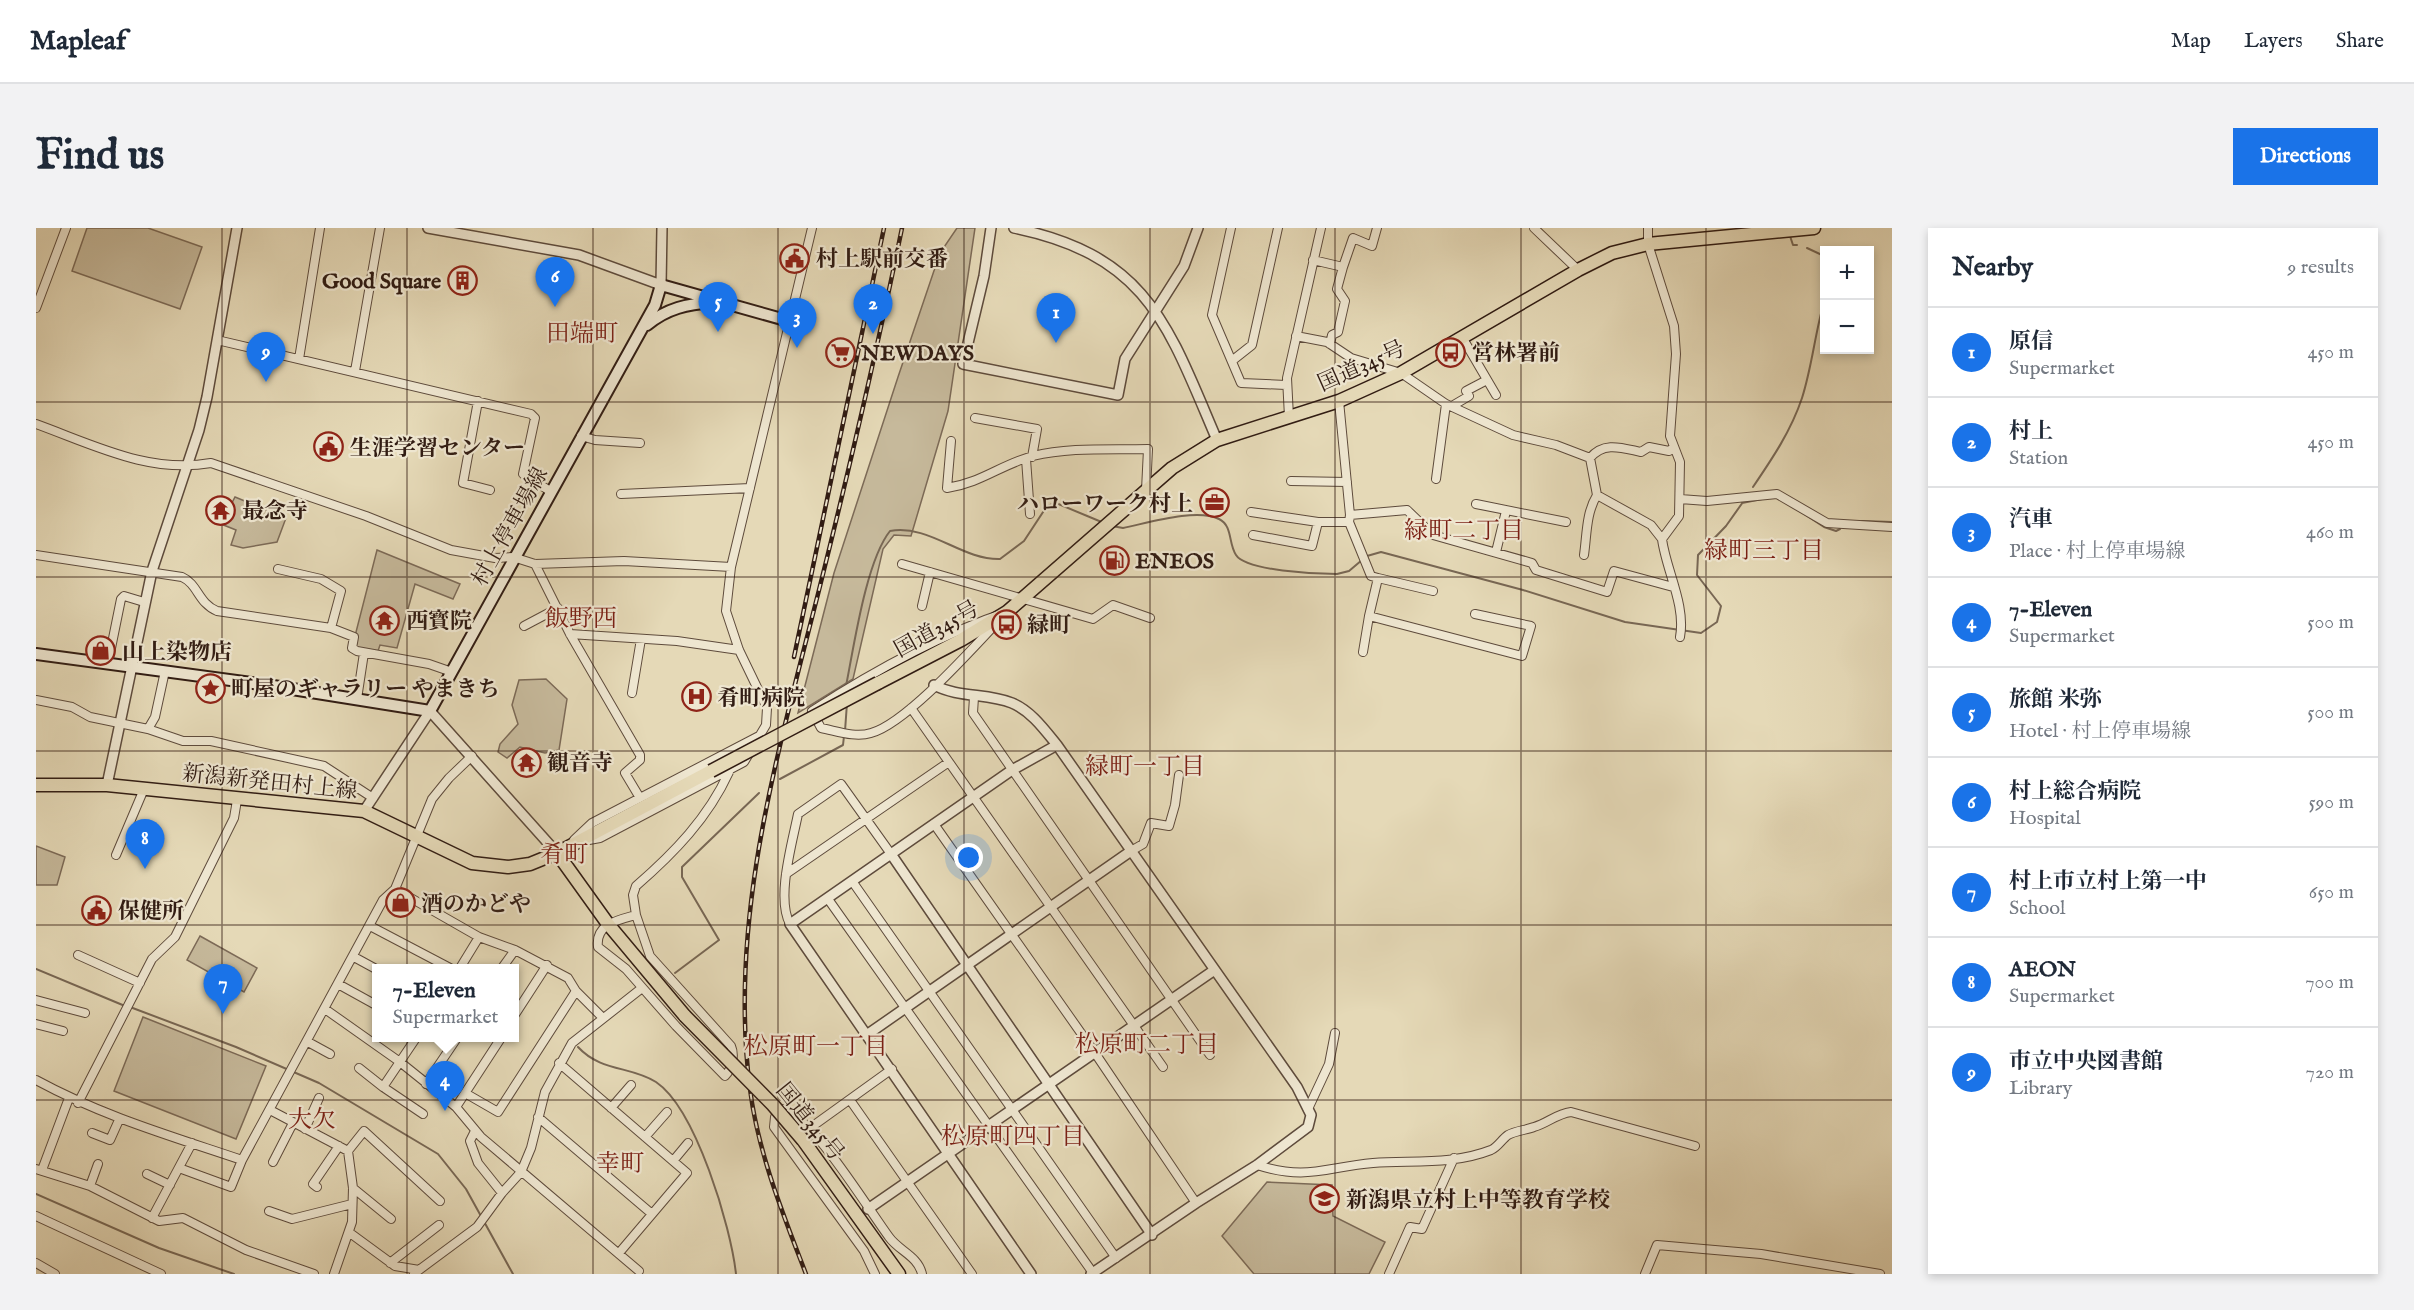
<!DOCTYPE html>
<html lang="en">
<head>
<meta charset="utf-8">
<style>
  :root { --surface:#fff; --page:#f2f2f3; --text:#1f2937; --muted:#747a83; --line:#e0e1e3; --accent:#1a73e8 }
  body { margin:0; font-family:"IM FELL English","Noto Serif JP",serif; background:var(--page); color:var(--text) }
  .controls { position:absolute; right:18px; top:18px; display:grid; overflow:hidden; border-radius:0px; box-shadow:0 3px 9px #0003 }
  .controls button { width:54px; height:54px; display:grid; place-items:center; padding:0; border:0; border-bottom:2px solid var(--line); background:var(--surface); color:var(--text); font:30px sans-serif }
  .you { position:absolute; left:933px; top:630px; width:21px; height:21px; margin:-15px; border:4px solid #fff; border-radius:50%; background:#1a73e8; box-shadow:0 0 0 9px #1a73e833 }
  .badge { display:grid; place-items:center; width:39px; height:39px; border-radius:50%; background:var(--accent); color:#fff; font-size:20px; font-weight:700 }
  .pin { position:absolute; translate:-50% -50px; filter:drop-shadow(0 2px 3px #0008) }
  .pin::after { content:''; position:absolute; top:32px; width:21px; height:18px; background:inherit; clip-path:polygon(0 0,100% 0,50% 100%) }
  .popup { position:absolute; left:336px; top:736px; width:147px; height:78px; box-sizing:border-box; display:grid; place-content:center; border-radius:0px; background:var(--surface); filter:drop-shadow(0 2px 4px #0005); font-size:20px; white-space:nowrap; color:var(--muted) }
  .popup b { font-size:22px; color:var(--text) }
  .popup::after { content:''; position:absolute; left:50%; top:100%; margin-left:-12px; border:12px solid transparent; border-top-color:var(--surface) }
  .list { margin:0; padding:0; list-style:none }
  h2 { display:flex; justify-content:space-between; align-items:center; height:78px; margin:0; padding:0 24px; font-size:26px }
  h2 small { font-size:20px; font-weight:400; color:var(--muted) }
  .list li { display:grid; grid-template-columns:39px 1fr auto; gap:18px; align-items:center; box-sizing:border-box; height:90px; padding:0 24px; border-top:2px solid var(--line) }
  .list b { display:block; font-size:22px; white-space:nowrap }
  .list p { margin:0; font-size:20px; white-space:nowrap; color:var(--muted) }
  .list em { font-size:20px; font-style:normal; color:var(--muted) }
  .map { position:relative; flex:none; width:1856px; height:1046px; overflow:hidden; border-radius:0px }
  header { display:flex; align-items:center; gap:36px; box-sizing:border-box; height:84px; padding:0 30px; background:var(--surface); border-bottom:2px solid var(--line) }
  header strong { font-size:28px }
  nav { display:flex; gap:33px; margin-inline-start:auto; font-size:21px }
  .intro { display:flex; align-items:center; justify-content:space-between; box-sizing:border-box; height:144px; padding:0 36px }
  h1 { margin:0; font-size:42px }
  .button { padding:15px 27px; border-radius:0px; background:var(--accent); color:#fff; font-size:21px; font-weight:700 }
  main { display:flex; gap:36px; padding:0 36px }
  aside { flex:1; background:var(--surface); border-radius:0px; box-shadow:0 3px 9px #0003 }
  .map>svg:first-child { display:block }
  .green { fill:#c6b99b; stroke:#7c6a57; stroke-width:1.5 }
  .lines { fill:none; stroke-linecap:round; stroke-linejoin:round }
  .stream { stroke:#786754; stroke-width:2 }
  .minor-casing { stroke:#5e4b3c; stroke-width:10 }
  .tertiary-casing { stroke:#5e4b3c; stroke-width:12 }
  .secondary-casing { stroke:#311c13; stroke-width:14 }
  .primary-casing { stroke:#311c13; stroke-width:15 }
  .trunk-casing { stroke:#311c13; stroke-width:15 }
  .minor { stroke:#eee6d0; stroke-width:8 }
  .tertiary { stroke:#eee6d0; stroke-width:9 }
  .secondary { stroke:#eee6d0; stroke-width:10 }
  .primary { stroke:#e5d9b7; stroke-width:12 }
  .trunk { stroke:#e5d9b7; stroke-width:12 }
  .rail-casing { stroke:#311c13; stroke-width:4.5 }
  .rail { stroke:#eee6d0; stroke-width:2; stroke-dasharray:7; stroke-linecap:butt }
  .trunk-bridge-casing { stroke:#311c13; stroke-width:15; stroke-linecap:butt }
  .trunk-bridge { stroke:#e5d9b7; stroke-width:12 }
  .grid { fill:none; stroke:#311c13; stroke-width:1.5; stroke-opacity:0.55 }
  .labels { text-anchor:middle; stroke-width:4.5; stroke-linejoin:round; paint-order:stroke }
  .poi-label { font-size:22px; font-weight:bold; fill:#311c13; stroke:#eee6d0; text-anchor:start }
  .street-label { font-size:22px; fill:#311c13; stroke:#eee6d0 }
  .neighbourhood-label { font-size:24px; fill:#7a1f14; stroke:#eee6d0 }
</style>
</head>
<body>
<header>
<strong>Mapleaf</strong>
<nav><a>Map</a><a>Layers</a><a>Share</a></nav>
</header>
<div class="intro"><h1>Find us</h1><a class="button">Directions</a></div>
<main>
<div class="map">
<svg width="1856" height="1046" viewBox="0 0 1856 1046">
  <rect width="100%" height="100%" fill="#e5d9b7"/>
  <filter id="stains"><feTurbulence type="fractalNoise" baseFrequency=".00333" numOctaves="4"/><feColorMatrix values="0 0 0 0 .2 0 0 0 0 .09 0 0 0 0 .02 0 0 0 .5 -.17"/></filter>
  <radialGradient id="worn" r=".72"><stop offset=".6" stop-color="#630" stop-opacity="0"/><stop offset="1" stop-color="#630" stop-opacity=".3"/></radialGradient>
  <path class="green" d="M51,0H112L166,19L144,81L36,43Z
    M921,0H939L912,183L875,308L858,307L847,321L817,451L762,485L798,345L862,149L904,25Z
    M199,269L250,290L241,314L207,320L195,317L200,302L185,296Z
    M341,322L424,356L417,371L379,356L361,420L344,417L342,423L319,419L320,404Z
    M510,451L531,471L523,522L509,525L484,519L471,530L462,524L464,516L482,496L476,477L483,452Z
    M0,618L29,629L21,657H0Z
    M164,708L221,740L208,764L151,732Z
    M107,789L230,838L200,911L78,863Z
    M1231,954L1296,957L1297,988L1349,1014L1333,1046H1218L1186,1008Z"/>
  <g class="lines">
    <path class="stream" d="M1754,8L1757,17H1761
      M1771,20L1788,28
      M1717,259C1736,231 1755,203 1766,170C1776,139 1779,105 1788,74
      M1706,275L1726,271
      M1762,282L1788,299L1800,303L1804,301
      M1826,293L1856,294
      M1076,298L1087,300C1112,295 1160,280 1183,291C1197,298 1192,315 1200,327C1210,343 1281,346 1301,346L1313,343L1326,332
      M1331,328L1345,324L1487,362L1589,394L1665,405L1681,394L1685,378L1661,347L1662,327L1690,298L1707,274
      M810,458C818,418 830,333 854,303C894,296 925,332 964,331L988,313L1011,278L1020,275L1068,295
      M809,503L811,475
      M744,551L807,517L808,508
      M0,741L89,778
      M639,745L683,712L646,649V639L723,565
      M94,779L200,819L283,855L402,926L430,961L477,1046
      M542,819C565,844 595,838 620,854C660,881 695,999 700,1046
      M0,966L123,1020L198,1046"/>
    <defs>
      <path id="minor" d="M1195,0L1176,87L1205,155L1250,157
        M1498,0L1542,42
        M1612,0V16L1638,98L1640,126L1634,208L1644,234L1643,288L1626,311C1630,342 1650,377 1644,409
        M1277,32L1307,39L1301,61L1309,73L1302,104L1296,107L1294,116
        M1307,39L1317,10L1336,18L1341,0
        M0,80L30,0
        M1260,108L1291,114L1315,130L1365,145L1410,176L1477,207L1520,217L1554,230C1568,213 1586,220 1605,224L1613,219L1633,223L1638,220
        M1426,109L1460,167
        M181,112L495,186L499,190L487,246L514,263
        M263,131L284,0
        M1197,132L1216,117L1242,0
        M319,143L344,0
        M442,173L427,255L454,262
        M1303,173L1314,287L1371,282L1397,307L1496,335L1500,342L1571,364L1578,343L1637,359
        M1416,178L1433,168L1430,163L1451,152
        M1253,189L1251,150L1285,0
        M939,190L1001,201L996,229
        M0,196C58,217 113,246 175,235L330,288L415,322L459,330L477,329L499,336L588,333L695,339
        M545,208L559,212L604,215
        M915,213L911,260C945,255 966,236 997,228C1034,219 1074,222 1112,221L1110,262
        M1554,230L1561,267L1615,297L1626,311
        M990,231L994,286
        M1400,251L1410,176
        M1255,253L1311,254
        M585,266L714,260
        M1644,271L1671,273L1741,266L1791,295L1856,299
        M1440,276L1530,294
        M1215,284L1282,294H1313
        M1314,287L1313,294L1335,348L1342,350L1333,388L1486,428L1495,398L1439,386
        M1217,307L1276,318L1282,294
        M1460,324L1470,283
        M0,327L146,349C162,356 162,375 181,383L295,400L318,409L316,420L321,423L393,436L416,444
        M1548,327C1551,306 1550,285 1561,267
        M499,336L534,406L604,527V532L589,545L604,570
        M866,336L1057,391L1077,377L1114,390
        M242,341L285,351L305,363L295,400
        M1342,350L1397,363
        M886,378L894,344
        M971,384C943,413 872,495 835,505C819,510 801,503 785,500L776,483C836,444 903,407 971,384Z
        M488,398L522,380
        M534,406L641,413L703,422
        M1327,424L1333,388
        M72,435L85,371L88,368L108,374
        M596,465L605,411
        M938,469L937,485L1174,827
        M321,471L328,425
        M0,472L36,479L54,489L112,501L147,513H175L288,538L337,570
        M875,480L1127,839
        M112,501L119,489L129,443
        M898,596L1059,825L1160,975
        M538,612L556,595L723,508
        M553,612L564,610L708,534L730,497L731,480L703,422L690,383L695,339L776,0
        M1095,623L1107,616L1115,595L1133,598L1139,577L1143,547
        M80,627L108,561
        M750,646L913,534
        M816,653L1080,1030
        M359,661L443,709L479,722L532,750L540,763L566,789
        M792,671L1057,1045
        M600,687C582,692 559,696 562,719L590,741L640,798L689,848C696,841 699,827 695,818L614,728L600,687L597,667L600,658C638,625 672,590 693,544
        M754,696C740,670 756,616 762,586L805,556L855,626
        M334,698L414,740
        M42,727L104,755
        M318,729L340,741
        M424,740L443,709
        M466,740L479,722
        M302,756L340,777
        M0,772L49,785
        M289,781L364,834L420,879L445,909L603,1043
        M478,788L511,737
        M0,796L27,803
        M380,810L347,859L387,886
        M272,814L294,826
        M523,835L651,945L583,1025
        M323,840L347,859
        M0,852C66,888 135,908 206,932L347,672L359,661L396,571L413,550L436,528
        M390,856L421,810
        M429,865L462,884L540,763
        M814,872L936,1046
        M42,875L116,731L139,709L198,590L201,572
        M420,879L465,810
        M575,880L595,857
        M1272,881L1293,836L1299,805
        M234,882L312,923L317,960L316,994L298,1046
        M502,889L616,986
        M774,900L856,841
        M269,901L283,870
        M439,903L434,913L442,935L466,965L485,944L495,920L509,864L536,815L606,760
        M56,905L74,912L83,892
        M609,909L631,884
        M312,923L328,903L404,973
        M637,933L652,915
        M237,934L257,895
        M1221,937C1271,953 1290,939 1337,935C1376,932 1417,937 1455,922C1462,919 1466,911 1472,907C1479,903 1490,902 1498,899C1512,895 1520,886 1535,884L1659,918
        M143,940L195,959L206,932
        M0,941L54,958L123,993L147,990L210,1022L278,1046
        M6,942L33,870
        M111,946L134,957
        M54,958L62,936
        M281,959L277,956L303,918
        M317,960L355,991
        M233,983L256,991L316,976
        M0,988L125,1046
        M116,990L156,915
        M314,1005L359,1038L383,1042L378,1046
        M0,1035L19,1046
        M354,1035L403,997
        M383,1042L441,999L466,965
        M839,1046L828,1023L738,899L739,889L748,881C776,889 833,982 853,1009C863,1023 882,1028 886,1046
        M1353,1046L1374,999L1386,1001L1418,930
        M1609,1046L1621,1017L1725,1026L1844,1046"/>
      <path id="tertiary" d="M392,0L543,27L625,57L626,0
        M955,0L948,48L927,136L1082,167L1089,131L1148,38L1162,0
        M978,0C1113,28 1132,98 1181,212
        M898,457C923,470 951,465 976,475C995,483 1008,501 1021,517L1261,859L1275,887L1272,899L1221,937L1160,975L1055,1046
        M71,557L116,343L163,202L171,169L201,0
        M328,583L394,483L521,625
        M855,626L1116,1007
        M832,806L1095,623
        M832,981L1177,743
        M995,1046L754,696L976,542L1021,517"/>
      <path id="secondary" d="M611,97C631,80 652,76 677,74
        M0,426L231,457L394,483L619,77L625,57L753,93"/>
      <path id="primary" d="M0,557H71L328,583L436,635L472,639L494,636L521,625"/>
      <path id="trunk" d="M842,455L925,412L971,384L1136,240L1181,212L1303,173L1365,145L1542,42L1576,25L1612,16L1778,0
        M649,788L572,696L521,625L675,543
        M767,912L863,1046"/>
    </defs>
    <use href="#minor" class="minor-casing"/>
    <use href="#tertiary" class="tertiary-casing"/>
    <use href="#secondary" class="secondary-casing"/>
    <use href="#primary" class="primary-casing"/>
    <use href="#trunk" class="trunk-casing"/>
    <use href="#minor" class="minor"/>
    <use href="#tertiary" class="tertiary"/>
    <use href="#secondary" class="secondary"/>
    <use href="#primary" class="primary"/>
    <use href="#trunk" class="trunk"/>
    <defs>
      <path id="rail" d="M758,429L848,0
        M770,1046C747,986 722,925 714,861C692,691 742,525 783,362C813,242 841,122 866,0"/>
    </defs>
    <use href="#rail" class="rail-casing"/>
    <use href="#rail" class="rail"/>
    <defs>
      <path id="trunk-bridge" d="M675,543L842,455
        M649,788L737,877L767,912"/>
    </defs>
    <use href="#trunk-bridge" class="trunk-bridge-casing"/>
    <use href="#trunk-bridge" class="trunk-bridge"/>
  </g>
  <path class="grid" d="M186,0V1046M371,0V1046M557,0V1046M742,0V1046M928,0V1046M1114,0V1046M1299,0V1046M1485,0V1046M1670,0V1046M0,174H1856M0,349H1856M0,523H1856M0,697H1856M0,872H1856"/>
  <defs>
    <symbol id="civic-ring" viewBox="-11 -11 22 22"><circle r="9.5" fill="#eee6d0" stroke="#8f2418" stroke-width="1.5"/><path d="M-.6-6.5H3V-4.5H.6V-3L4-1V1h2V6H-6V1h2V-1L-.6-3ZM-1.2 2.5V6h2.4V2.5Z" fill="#8f2418"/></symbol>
    <symbol id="building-ring" viewBox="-11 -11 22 22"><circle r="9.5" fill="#eee6d0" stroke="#8f2418" stroke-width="1.5"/><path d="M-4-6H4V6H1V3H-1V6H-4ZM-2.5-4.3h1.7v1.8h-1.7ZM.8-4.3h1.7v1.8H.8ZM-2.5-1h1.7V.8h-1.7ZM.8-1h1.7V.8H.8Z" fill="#8f2418"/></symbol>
    <symbol id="supermarket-ring" viewBox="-11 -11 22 22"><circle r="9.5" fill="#eee6d0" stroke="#8f2418" stroke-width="1.5"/><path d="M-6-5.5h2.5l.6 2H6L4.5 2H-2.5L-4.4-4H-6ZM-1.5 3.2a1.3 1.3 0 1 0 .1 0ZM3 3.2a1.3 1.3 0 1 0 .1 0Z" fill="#8f2418"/></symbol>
    <symbol id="bus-ring" viewBox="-11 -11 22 22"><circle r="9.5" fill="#eee6d0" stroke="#8f2418" stroke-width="1.5"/><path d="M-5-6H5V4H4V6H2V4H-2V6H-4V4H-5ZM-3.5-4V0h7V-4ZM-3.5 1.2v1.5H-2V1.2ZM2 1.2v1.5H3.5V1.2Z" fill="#8f2418"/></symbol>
    <symbol id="office-ring" viewBox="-11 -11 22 22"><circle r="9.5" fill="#eee6d0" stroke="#8f2418" stroke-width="1.5"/><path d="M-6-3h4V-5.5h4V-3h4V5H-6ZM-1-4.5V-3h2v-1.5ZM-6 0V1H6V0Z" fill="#8f2418"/></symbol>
    <symbol id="temple-ring" viewBox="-11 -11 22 22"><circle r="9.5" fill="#eee6d0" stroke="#8f2418" stroke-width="1.5"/><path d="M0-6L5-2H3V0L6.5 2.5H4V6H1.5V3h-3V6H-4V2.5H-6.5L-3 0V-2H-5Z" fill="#8f2418"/></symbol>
    <symbol id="fuel-ring" viewBox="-11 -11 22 22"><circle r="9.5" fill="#eee6d0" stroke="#8f2418" stroke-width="1.5"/><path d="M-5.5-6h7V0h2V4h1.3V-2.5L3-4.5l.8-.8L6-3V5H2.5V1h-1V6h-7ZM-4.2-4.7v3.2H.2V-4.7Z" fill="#8f2418"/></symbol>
    <symbol id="shop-ring" viewBox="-11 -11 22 22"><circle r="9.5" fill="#eee6d0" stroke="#8f2418" stroke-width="1.5"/><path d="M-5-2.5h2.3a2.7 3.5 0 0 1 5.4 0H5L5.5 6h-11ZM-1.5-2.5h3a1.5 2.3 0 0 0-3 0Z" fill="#8f2418"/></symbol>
    <symbol id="sight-ring" viewBox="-11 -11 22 22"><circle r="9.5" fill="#eee6d0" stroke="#8f2418" stroke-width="1.5"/><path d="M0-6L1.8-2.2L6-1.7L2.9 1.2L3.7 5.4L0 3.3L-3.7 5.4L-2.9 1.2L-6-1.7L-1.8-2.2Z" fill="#8f2418"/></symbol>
    <symbol id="hospital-ring" viewBox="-11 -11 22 22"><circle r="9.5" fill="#eee6d0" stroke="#8f2418" stroke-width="1.5"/><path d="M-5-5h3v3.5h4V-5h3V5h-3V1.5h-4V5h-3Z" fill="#8f2418"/></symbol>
    <symbol id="school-ring" viewBox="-11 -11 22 22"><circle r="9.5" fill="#eee6d0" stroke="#8f2418" stroke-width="1.5"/><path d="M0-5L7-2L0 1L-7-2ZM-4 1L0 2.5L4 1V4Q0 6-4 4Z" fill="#8f2418"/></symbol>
  </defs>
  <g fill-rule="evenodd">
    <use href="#civic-ring" x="742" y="14" width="33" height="33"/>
    <use href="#building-ring" x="410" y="36" width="33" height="33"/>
    <use href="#supermarket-ring" x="788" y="108" width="33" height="33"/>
    <use href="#bus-ring" x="1398" y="108" width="33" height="33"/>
    <use href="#civic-ring" x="276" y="202" width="33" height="33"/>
    <use href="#office-ring" x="1162" y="258" width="33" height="33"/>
    <use href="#temple-ring" x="168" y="266" width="33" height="33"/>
    <use href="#fuel-ring" x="1062" y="316" width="33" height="33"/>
    <use href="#temple-ring" x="332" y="376" width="33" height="33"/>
    <use href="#bus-ring" x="954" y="380" width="33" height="33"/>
    <use href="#shop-ring" x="48" y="406" width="33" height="33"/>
    <use href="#sight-ring" x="158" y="444" width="33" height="33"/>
    <use href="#hospital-ring" x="644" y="452" width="33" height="33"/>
    <use href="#temple-ring" x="474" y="518" width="33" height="33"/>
    <use href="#shop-ring" x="348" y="658" width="33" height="33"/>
    <use href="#civic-ring" x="44" y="666" width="33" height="33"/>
    <use href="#school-ring" x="1272" y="954" width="33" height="33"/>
  </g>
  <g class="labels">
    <g class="poi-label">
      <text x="780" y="38">村上駅前交番</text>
      <text x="405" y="60" text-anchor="end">Good Square</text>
      <text x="825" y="132">NEWDAYS</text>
      <text x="1436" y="132">営林署前</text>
      <text x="314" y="227">生涯学習センター</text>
      <text x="1157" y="283" text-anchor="end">ハローワーク村上</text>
      <text x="206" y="290">最念寺</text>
      <text x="1099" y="340">ENEOS</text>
      <text x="370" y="400">西寳院</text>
      <text x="991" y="404">緑町</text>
      <text x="86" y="431">山上染物店</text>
      <text x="195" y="468">町屋のギャラリー やまきち</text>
      <text x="681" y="477">肴町病院</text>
      <text x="511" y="542">観音寺</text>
      <text x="385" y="683">酒のかどや</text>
      <text x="82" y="690">保健所</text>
      <text x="1310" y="979">新潟県立村上中等教育学校</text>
    </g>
    <g class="street-label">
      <text transform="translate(1325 137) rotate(-24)" y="8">国道345号</text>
      <text transform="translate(473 298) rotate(-61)" y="8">村上停車場線</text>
      <text transform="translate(900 400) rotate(-29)" y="8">国道345号</text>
      <text transform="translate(234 553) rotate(6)" y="8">新潟新発田村上線</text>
      <text transform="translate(775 893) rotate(51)" y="8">国道345号</text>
    </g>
    <g class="neighbourhood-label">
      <text x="546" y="113">田端町</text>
      <text x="1428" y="310">緑町二丁目</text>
      <text x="1728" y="330">緑町三丁目</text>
      <text x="545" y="398">飯野西</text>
      <text x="1109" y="546">緑町一丁目</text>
      <text x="528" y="634">肴町</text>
      <text x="1111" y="824">松原町二丁目</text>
      <text x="780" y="826">松原町一丁目</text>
      <text x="276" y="899">大欠</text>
      <text x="977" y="916">松原町四丁目</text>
      <text x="584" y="943">幸町</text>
    </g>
  </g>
  <rect width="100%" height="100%" filter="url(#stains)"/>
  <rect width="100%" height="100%" fill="url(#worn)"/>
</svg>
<div class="controls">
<button>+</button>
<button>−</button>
</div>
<div class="you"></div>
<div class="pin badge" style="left:1020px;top:115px">1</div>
<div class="pin badge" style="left:837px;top:106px">2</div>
<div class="pin badge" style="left:761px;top:120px">3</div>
<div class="pin badge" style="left:409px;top:883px">4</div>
<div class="popup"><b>7-Eleven</b>Supermarket</div>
<div class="pin badge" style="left:682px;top:104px">5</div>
<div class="pin badge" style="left:519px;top:79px">6</div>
<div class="pin badge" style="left:187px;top:786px">7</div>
<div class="pin badge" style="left:109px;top:641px">8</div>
<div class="pin badge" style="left:230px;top:154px">9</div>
</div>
<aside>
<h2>Nearby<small>9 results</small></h2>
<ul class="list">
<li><span class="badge">1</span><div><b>原信</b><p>Supermarket</p></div><em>450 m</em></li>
<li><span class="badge">2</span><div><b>村上</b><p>Station</p></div><em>450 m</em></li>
<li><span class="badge">3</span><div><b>汽車</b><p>Place · 村上停車場線</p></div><em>460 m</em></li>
<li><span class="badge">4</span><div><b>7-Eleven</b><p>Supermarket</p></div><em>500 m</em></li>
<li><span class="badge">5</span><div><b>旅館 米弥</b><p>Hotel · 村上停車場線</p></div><em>500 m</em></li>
<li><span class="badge">6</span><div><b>村上総合病院</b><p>Hospital</p></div><em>590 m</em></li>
<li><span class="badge">7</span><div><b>村上市立村上第一中</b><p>School</p></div><em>650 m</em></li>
<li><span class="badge">8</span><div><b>AEON</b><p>Supermarket</p></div><em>700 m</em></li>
<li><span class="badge">9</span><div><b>市立中央図書館</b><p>Library</p></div><em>720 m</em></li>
</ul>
</aside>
</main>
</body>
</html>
